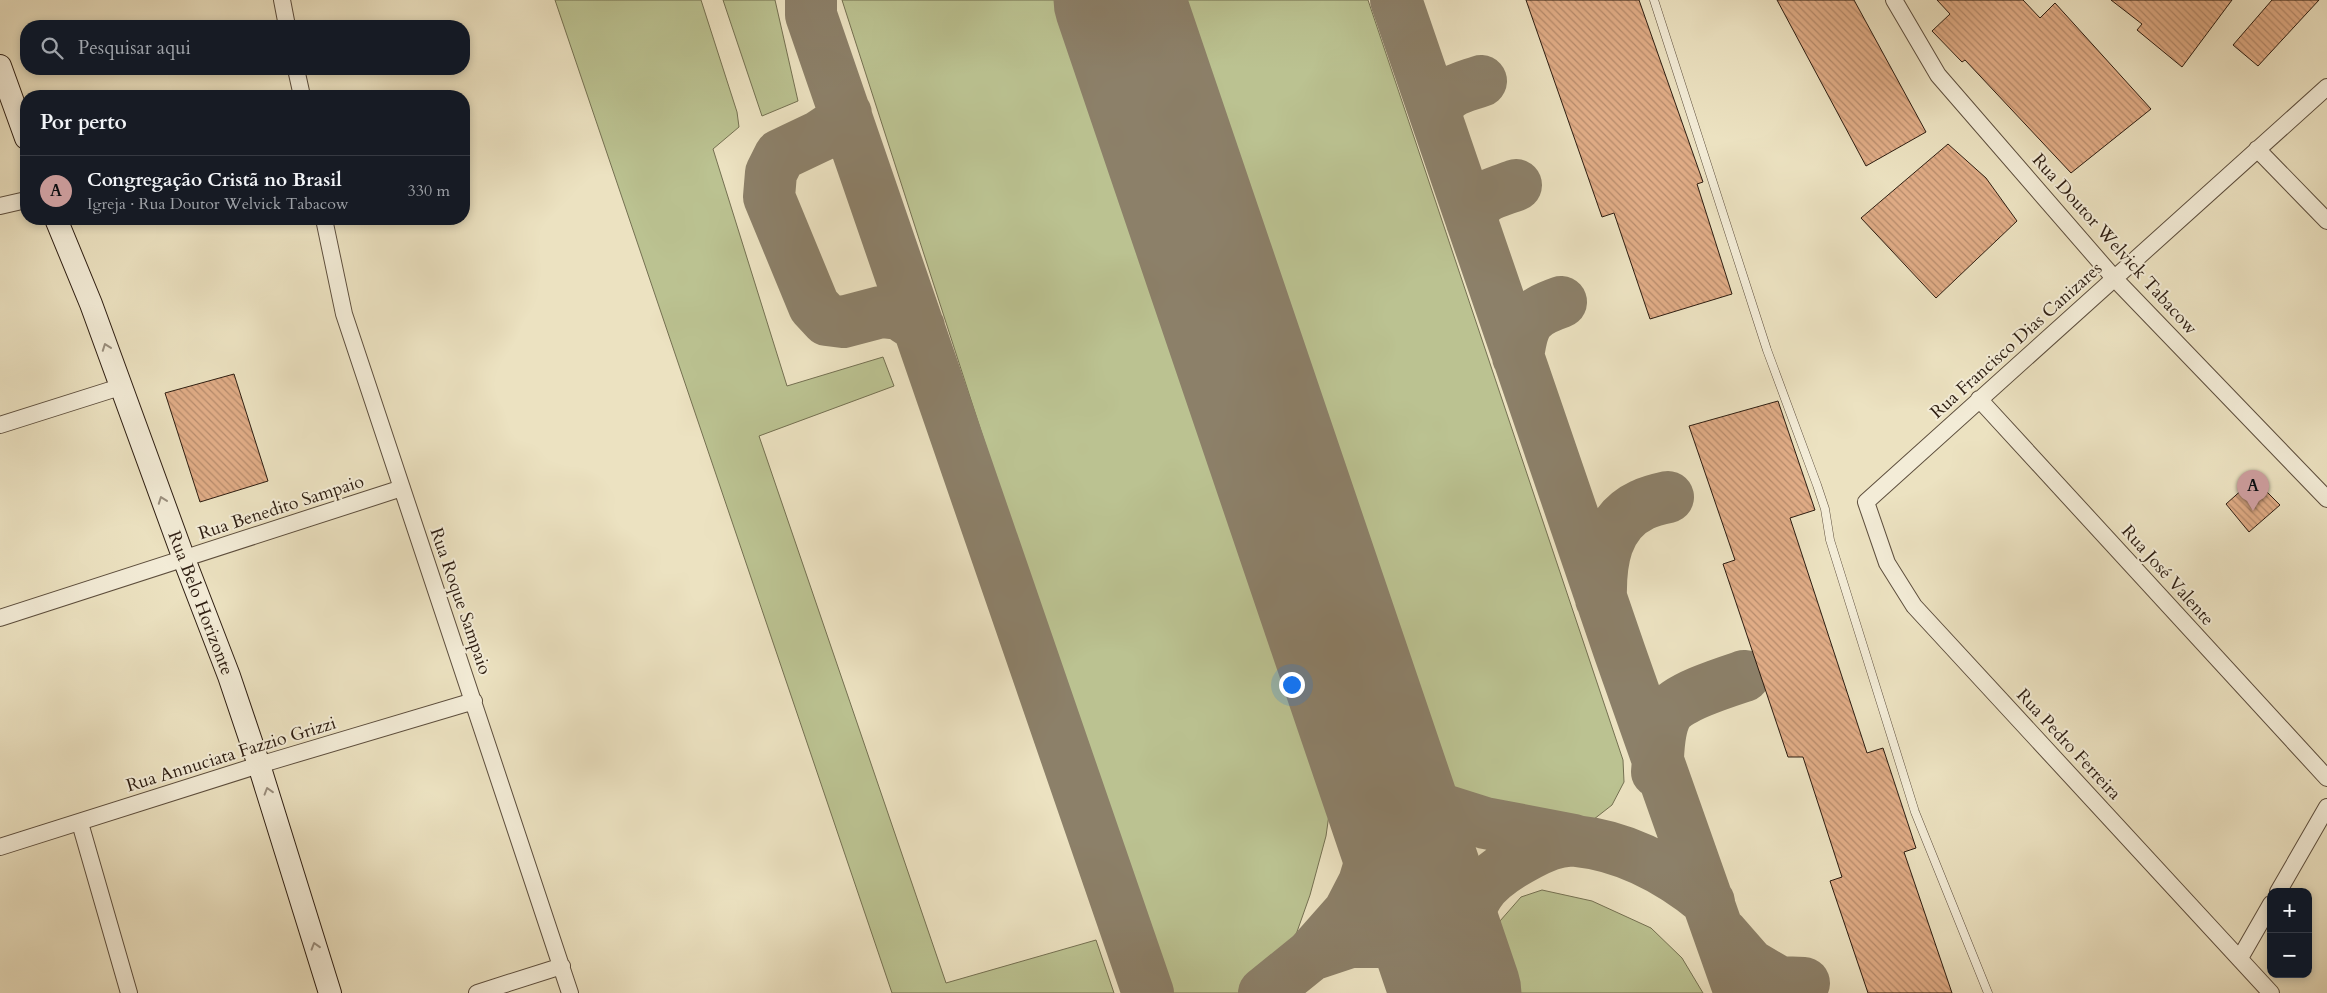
<!DOCTYPE html>
<html lang="pt">
<head>
<meta charset="utf-8">
<style>
  :root { --surface:#171b24; --page:#242831; --text:#f1f3f6; --muted:#9ea1a6; --line:#363941; --accent:#c59692 }
  body { margin:0; font-family:Cardo,serif; background:var(--page); color:var(--text) }
  .controls { position:absolute; right:15px; bottom:15px; display:grid; overflow:hidden; border-radius:10px; box-shadow:0 2px 8px #0003 }
  .controls button { width:45px; height:45px; display:grid; place-items:center; padding:0; border:0; border-bottom:1px solid var(--line); background:var(--surface); color:var(--text); font:25px sans-serif }
  .you { position:absolute; left:1291px; top:684px; width:18px; height:18px; margin:-12px; border:4px solid #fff; border-radius:50%; background:#1a73e8; box-shadow:0 0 0 8px #1a73e833 }
  .badge { display:grid; place-items:center; width:32px; height:32px; border-radius:50%; background:var(--accent); color:#111; font-size:16px; font-weight:700 }
  .pin { position:absolute; translate:-50% -41px; filter:drop-shadow(0 1px 2px #0008) }
  .pin::after { content:''; position:absolute; top:26px; width:18px; height:15px; background:inherit; clip-path:polygon(0 0,100% 0,50% 100%) }
  .list { margin:0; padding:0; list-style:none }
  h2 { display:flex; justify-content:space-between; align-items:center; height:65px; margin:0; padding:0 20px; font-size:21px }
  h2 small { font-size:16px; font-weight:400; color:var(--muted) }
  .list li { display:grid; grid-template-columns:32px 1fr auto; gap:15px; align-items:center; box-sizing:border-box; height:70px; padding:0 20px; border-top:1px solid var(--line) }
  .list b { display:block; font-size:19px; white-space:nowrap }
  .list p { margin:0; font-size:16px; white-space:nowrap; color:var(--muted) }
  .list em { font-size:16px; font-style:normal; color:var(--muted) }
  .icon { flex:none; width:28px; height:28px; fill:none; stroke:currentColor; stroke-width:2; stroke-linecap:round; stroke-linejoin:round }
  .map { position:relative; flex:none; width:2327px; height:993px; overflow:hidden }
  .search { position:absolute; background:var(--surface); box-shadow:0 2px 8px #0003; left:20px; top:20px; width:450px; height:55px; display:flex; align-items:center; gap:12px; box-sizing:border-box; padding:0 18px; border-radius:20px; color:var(--muted); font-size:19px }
  .panel { position:absolute; background:var(--surface); box-shadow:0 2px 8px #0003; left:20px; top:90px; width:450px; height:135px; border-radius:20px }
  .map>svg:first-child { display:block }
  .green { fill:#bbc291; stroke:#747051 }
  .lines { fill:none; stroke-linecap:round; stroke-linejoin:round }
  .taxiway { stroke:#8c8069; stroke-width:52 }
  .runway { stroke:#8c8069; stroke-width:131 }
  .building { fill:url(#building-back-hatch); stroke:#2d1d11 }
  .lane-casing { stroke:#5d4e3d; stroke-width:9 }
  .street-casing { stroke:#5d4e3d; stroke-width:18 }
  .secondary-casing { stroke:#2d1d11; stroke-width:24 }
  .lane { stroke:#f3ecd7; stroke-width:8 }
  .street { stroke:#f3ecd7; stroke-width:16 }
  .secondary { stroke:#f3ecd7; stroke-width:22 }
  .oneway { stroke:#9a8f7e }
  .labels { text-anchor:middle; stroke-width:4; stroke-linejoin:round; paint-order:stroke }
  .street-label { font-size:18px; fill:#2d1d11; stroke:#f3ecd7 }
</style>
</head>
<body>
<div class="map">
<svg width="2327" height="993" viewBox="0 0 2327 993">
  <defs>
    <pattern id="building-back-hatch" width="6" height="6" patternUnits="userSpaceOnUse" patternTransform="scale(1.25)"><rect width="6" height="6" fill="#e0ac86"/><path d="M-1 5l2 2M0 0l6 6M5-1l2 2" fill="none" stroke="#b68b6c"/></pattern>
  </defs>
  <rect width="100%" height="100%" fill="#ece2c1"/>
  <filter id="stains"><feTurbulence type="fractalNoise" baseFrequency=".004" numOctaves="4"/><feColorMatrix values="0 0 0 0 .2 0 0 0 0 .09 0 0 0 0 .02 0 0 0 .5 -.17"/></filter>
  <radialGradient id="worn" r=".72"><stop offset=".6" stop-color="#630" stop-opacity="0"/><stop offset="1" stop-color="#630" stop-opacity=".3"/></radialGradient>
  <path class="green" d="M555,0H701L737,112L739,127L713,149L787,386L883,357L894,386L759,436L946,983L1096,940L1114,993H892Z
    M723,0H775L798,101L762,116Z
    M842,0H1062L1326,761L1332,793L1326,836L1310,895L1293,943L1268,975L1242,993H1170L1158,980Z
    M1156,0H1368L1623,760L1624,782L1612,805L1589,823L1560,827L1464,806L1443,796L1422,771L1409,742Z
    M1542,890L1592,901L1651,928L1682,958L1703,993H1492L1487,954L1500,921L1521,897Z"/>
  <g class="lines">
    <path class="taxiway" d="M811,0V15L1148,993
      M1396,0L1620,653L1740,993
      M846,114L835,126L820,136L780,155L771,173L769,197L814,306L827,320L843,322L881,312L899,314L919,327
      M1435,114C1444,90 1458,89 1481,81
      M1472,222C1475,195 1493,194 1516,185
      M1518,357C1523,322 1527,314 1561,302
      M1601,599C1600,564 1605,522 1642,505C1650,501 1659,499 1668,497
      M1657,772C1659,753 1657,729 1668,712C1678,697 1726,682 1744,676
      M1722,933L1750,965L1779,982L1804,983
      M1311,955L1349,912L1364,883L1377,840L1381,797L1374,751L1397,779L1428,805L1485,823L1574,840
      M1264,993L1311,955L1350,942H1390L1420,955L1444,976L1452,993
      M1460,993C1452,962 1460,921 1478,894C1488,878 1512,863 1529,854C1542,847 1560,839 1576,841C1626,846 1671,871 1709,902"/>
    <path class="runway" d="M1119,0L1456,993"/>
  </g>
  <path class="building" d="M1526,0H1639L1703,182L1697,184L1732,294L1650,319L1614,213L1602,217Z
    M1777,0H1854L1926,132L1866,166Z
    M1937,0H2023L2040,18L2055,3L2151,109L2071,173L1965,60L1962,62L1932,31L1950,14Z
    M2111,0H2232L2182,67L2137,30L2142,24Z
    M2272,0H2319L2258,66L2233,45Z
    M1948,144L1986,178L2017,221L1936,298L1861,218Z
    M234,374L268,481L200,502L165,393Z
    M1778,401L1815,510L1790,518L1867,753L1883,748L1916,848L1904,852L1952,993H1868L1830,881L1842,877L1803,757H1788L1723,564L1735,560L1689,426Z
    M2254,479L2280,505L2249,532L2226,504Z"/>
  <g class="lines">
    <defs>
      <path id="lane" d="M1654,0L1767,350L1817,485L1825,509L1830,540L1915,812L1988,993"/>
      <path id="street" d="M282,0L287,26
        M1894,0L1938,75L2114,278L2327,499
        M296,69L302,96
        M2257,149L2327,221
        M0,206L26,200
        M324,219L344,314L570,993
        M1979,399L2327,778
        M0,425L120,387
        M0,618L402,488
        M80,823L129,993
        M0,847L259,765L474,701
        M2278,892L2327,807
        M2240,958L2271,904
        M477,993L562,966
        M2271,993L1914,606L1887,563L1866,502L2327,87"/>
      <path id="secondary" d="M0,66L26,138
        M56,219L91,304L184,559L229,676L259,765L330,993"/>
    </defs>
    <use href="#lane" class="lane-casing"/>
    <use href="#street" class="street-casing"/>
    <use href="#secondary" class="secondary-casing"/>
    <use href="#lane" class="lane"/>
    <use href="#street" class="street"/>
    <use href="#secondary" class="secondary"/>
  </g>
  <defs><path id="oneway-chevron" d="M-2-3.5L2.5 0L-2 3.5" fill="none" stroke-width="1.6" stroke-linecap="round" stroke-linejoin="round" transform="scale(1.25)"/></defs>
  <g class="oneway">
    <use href="#oneway-chevron" transform="translate(106 347) rotate(-110)"/>
    <use href="#oneway-chevron" transform="translate(162 500) rotate(-110)"/>
    <use href="#oneway-chevron" transform="translate(268 791) rotate(-107)"/>
    <use href="#oneway-chevron" transform="translate(315 946) rotate(-107)"/>
  </g>
  <g class="labels">
    <g class="street-label">
      <text transform="translate(2115 244) rotate(48)" y="6">Rua Doutor Welvick Tabacow</text>
      <text transform="translate(2016 340) rotate(-42)" y="6">Rua Francisco Dias Canizares</text>
      <text transform="translate(281 507) rotate(-18)" y="6">Rua Benedito Sampaio</text>
      <text transform="translate(2168 575) rotate(48)" y="6">Rua José Valente</text>
      <text transform="translate(461 601) rotate(71)" y="6">Rua Roque Sampaio</text>
      <text transform="translate(201 603) rotate(69)" y="6">Rua Belo Horizonte</text>
      <text transform="translate(2069 744) rotate(47)" y="6">Rua Pedro Ferreira</text>
      <text transform="translate(231 754) rotate(-17)" y="6">Rua Annuciata Fazzio Grizzi</text>
    </g>
  </g>
  <rect width="100%" height="100%" filter="url(#stains)"/>
  <rect width="100%" height="100%" fill="url(#worn)"/>
</svg>
<div class="controls">
<button>+</button>
<button>−</button>
</div>
<div class="you"></div>
<div class="pin badge" style="left:2253px;top:511px">A</div>
<div class="search"><svg class="icon" aria-label="search" viewBox="0 0 24 24"><circle cx="10" cy="10" r="6"/><path d="M15 15l6 6"/></svg>Pesquisar aqui</div>
<section class="panel">
<h2>Por perto<small></small></h2>
<ul class="list">
<li><span class="badge">A</span><div><b>Congregação Cristã no Brasil</b><p>Igreja · Rua Doutor Welvick Tabacow</p></div><em>330 m</em></li>
</ul>
</section>
</div>
</body>
</html>
